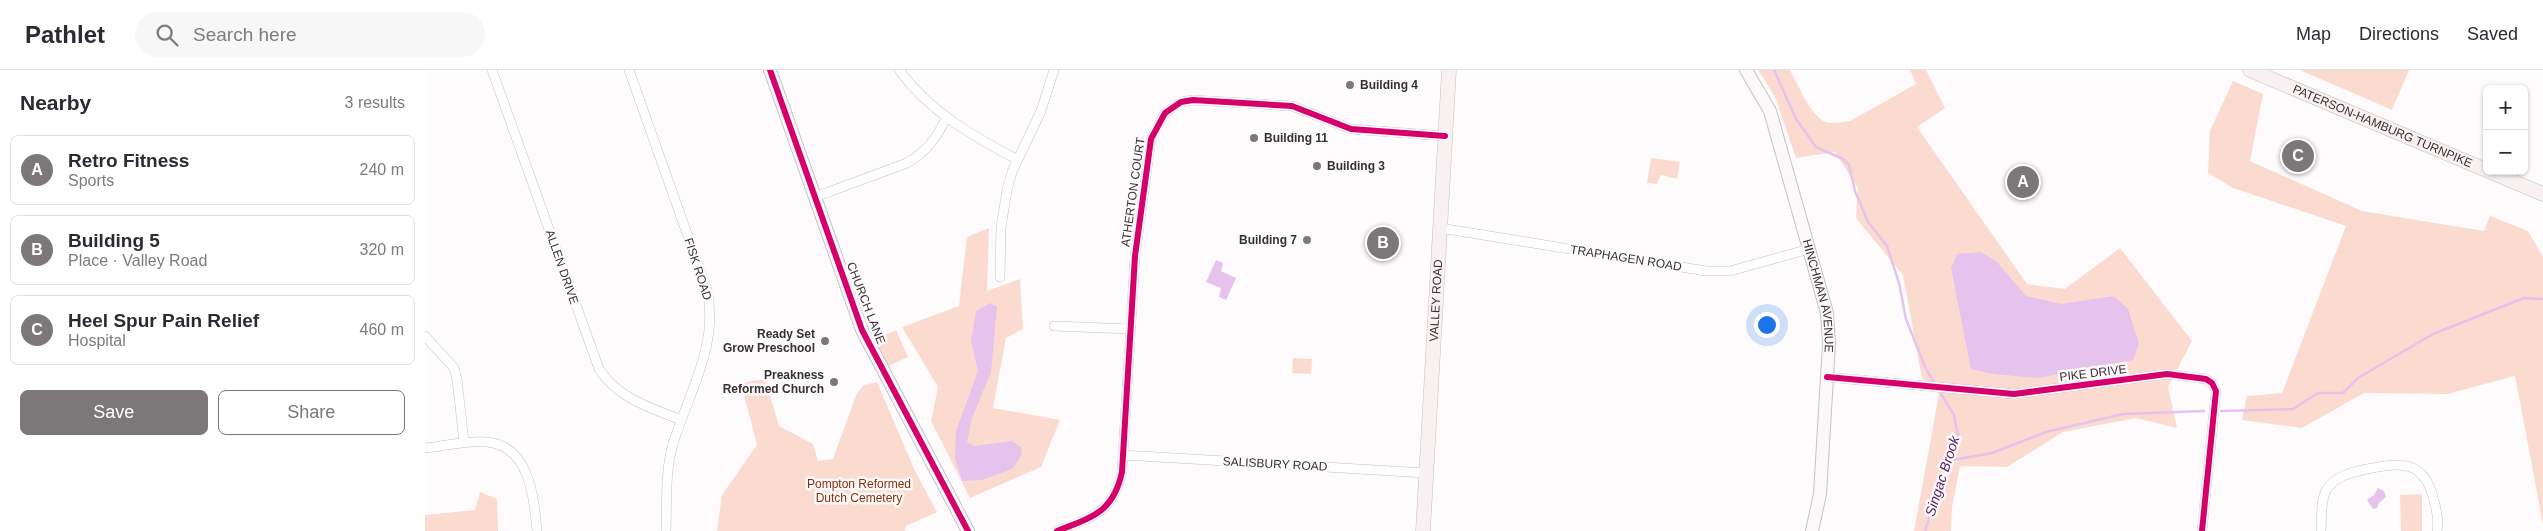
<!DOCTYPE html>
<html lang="en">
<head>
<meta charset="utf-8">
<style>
  :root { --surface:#fff; --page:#f7f7f7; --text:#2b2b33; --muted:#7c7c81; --line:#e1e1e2; --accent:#7c7779 }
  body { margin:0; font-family:Arial,sans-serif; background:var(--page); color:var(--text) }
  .controls { position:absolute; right:15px; top:15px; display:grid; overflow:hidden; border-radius:8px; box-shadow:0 1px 4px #0004 }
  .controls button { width:45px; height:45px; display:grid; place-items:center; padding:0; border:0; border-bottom:1px solid var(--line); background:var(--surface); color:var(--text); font:25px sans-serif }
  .you { position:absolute; left:1341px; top:254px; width:18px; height:18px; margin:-12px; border:4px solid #fff; border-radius:50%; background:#1a73e8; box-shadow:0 0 0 8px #1a73e833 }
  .badge { display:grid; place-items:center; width:32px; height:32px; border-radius:50%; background:var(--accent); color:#fff; font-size:16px; font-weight:700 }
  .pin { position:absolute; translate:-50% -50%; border:2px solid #fff; box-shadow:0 1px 5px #0006 }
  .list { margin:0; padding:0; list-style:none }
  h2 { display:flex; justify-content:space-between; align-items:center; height:65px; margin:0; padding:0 20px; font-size:21px }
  h2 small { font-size:16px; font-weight:400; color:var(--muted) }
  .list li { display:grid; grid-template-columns:32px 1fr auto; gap:15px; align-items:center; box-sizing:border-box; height:70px; margin:0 10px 10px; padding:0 10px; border:1px solid var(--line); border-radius:8px }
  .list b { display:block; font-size:19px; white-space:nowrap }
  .list p { margin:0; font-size:16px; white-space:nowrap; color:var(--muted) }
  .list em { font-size:16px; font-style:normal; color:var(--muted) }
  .actions { display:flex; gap:10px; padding:15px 20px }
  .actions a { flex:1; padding:11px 0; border:1px solid var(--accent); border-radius:8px; text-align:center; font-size:18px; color:var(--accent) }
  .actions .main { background:var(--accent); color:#fff }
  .icon { flex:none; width:28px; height:28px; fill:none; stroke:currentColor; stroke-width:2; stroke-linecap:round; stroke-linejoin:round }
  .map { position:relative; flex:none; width:2118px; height:461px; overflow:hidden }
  header { display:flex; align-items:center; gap:30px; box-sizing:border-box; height:70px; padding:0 25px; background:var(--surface); border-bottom:1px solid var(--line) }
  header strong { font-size:24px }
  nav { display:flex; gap:28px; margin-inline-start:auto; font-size:18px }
  .search { width:350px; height:45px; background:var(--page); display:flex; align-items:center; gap:12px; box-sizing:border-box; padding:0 18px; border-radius:28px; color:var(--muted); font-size:19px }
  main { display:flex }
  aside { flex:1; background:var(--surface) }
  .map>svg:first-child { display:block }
  .green { fill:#fbdbd0 }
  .water { fill:#e5c3ec }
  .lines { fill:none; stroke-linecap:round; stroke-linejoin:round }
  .stream { stroke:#e5c3ec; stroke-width:2.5 }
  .street-casing { stroke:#c7c3c4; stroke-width:10 }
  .secondary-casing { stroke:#c7c3c4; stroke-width:14 }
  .primary-casing { stroke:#c9bebf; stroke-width:15 }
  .street { stroke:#fffeff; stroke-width:9 }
  .secondary { stroke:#faf8f8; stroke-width:12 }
  .primary { stroke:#f7f1f1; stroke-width:14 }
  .cycleway-casing { stroke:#fefafb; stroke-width:9 }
  .cycleway { stroke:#d6006c; stroke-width:6 }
  .poi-dot { fill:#7c7779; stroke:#fefafb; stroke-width:2 }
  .labels { text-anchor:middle; stroke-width:5; stroke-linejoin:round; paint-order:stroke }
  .poi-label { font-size:12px; font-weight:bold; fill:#373032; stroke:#fefafb; text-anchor:start }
  .street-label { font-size:12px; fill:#373032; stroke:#fefafb }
  .park-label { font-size:12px; fill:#853108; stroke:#fefafb }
  .water-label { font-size:14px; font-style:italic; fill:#592165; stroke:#fefafb }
</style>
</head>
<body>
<header>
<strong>Pathlet</strong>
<div class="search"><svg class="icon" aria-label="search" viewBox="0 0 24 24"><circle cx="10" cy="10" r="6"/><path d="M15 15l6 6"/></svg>Search here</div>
<nav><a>Map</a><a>Directions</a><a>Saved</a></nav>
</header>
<main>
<aside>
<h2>Nearby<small>3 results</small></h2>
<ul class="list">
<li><span class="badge">A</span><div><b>Retro Fitness</b><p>Sports</p></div><em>240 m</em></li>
<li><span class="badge">B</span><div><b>Building 5</b><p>Place · Valley Road</p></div><em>320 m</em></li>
<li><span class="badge">C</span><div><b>Heel Spur Pain Relief</b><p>Hospital</p></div><em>460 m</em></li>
</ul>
<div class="actions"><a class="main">Save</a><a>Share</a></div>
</aside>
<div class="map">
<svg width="2118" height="461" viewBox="0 0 2118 461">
  <rect width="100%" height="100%" fill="#fdfbfc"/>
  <path class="green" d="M1333,0H1365C1372,13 1387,48 1401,52C1408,54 1417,52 1425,51L1491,14L1485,0H1501L1520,38L1492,57L1602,214L1640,219L1695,178L1767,271L1743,317L1752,358L1711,348L1638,362L1582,397L1535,396L1527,437L1526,461H1489L1514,324L1497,308L1478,205L1431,148L1433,118L1410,82L1371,88L1350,27Z
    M1875,0H1984L1967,40Z
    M1808,11L1838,24L1825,91L1937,141L2059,161L2065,146L2103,161L2118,187V454L2090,306L2022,324L1939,323L1877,358L1817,350L1822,326L1857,323L1921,156L1808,118L1783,103L1785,61Z
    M1226,88L1255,92L1252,109L1236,105L1232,114L1222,113Z
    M564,158L562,221L595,209L598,259L581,268L568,338L635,350L616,397L545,428L506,351L513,317L477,257L534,236L542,167Z
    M471,260L483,287L459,298L447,271Z
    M868,288L887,289L886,304L867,303Z
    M340,309L354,356L388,374L393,391L408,389L432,323L439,315L452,312L490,401L512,442L481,456L480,461H292L297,425L332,375L316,313Z
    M55,422L72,429L73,461H0V445L50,440Z
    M1997,424V461H1976L1975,425Z"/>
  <path class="water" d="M1556,182L1571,191L1601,226L1636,234L1689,226L1703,239L1714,274L1708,290L1613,308L1568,304L1546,299L1526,198L1532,184Z
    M791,190L798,193L796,201L811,208L801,230L794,227L796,218L781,212Z
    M565,233L572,237L566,302L547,348L542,372L549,376L587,371L596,377L597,384L587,399L557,410L537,411L530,389L531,361L553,301L546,271L551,241Z
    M1953,418L1959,421L1961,427L1954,433L1952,438L1948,439L1942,430L1949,425Z"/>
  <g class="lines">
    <path class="stream" d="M1349,0L1371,49L1391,77L1418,89L1424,95L1430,121L1443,152L1462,176L1474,213L1481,249L1500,297L1508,311
      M1796,341L1868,339L1893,323H1918L1933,308L2008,264L2099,228L2118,229
      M1522,391L1567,383L1621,362L1698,344L1779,341
      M1500,461L1522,391L1533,366L1529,345L1516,324"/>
    <defs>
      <path id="street" d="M67,0L174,299C194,329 224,337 256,350
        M204,0L282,220C294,275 264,322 248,374C240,401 242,432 241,461
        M474,0C505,42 548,66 593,90
        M390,127L482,93C501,82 512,68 521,48
        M1015,158L1281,201H1305L1384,179
        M575,207L576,157L582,120L587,102L616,41L629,0
        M629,256L706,259
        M0,266L29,298L32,309L39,373
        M1402,307L1589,324L1742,304L1781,309L1787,313L1791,321L1777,461
        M0,378C20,376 42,370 62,372C105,376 109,428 112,461
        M698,385L1001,403
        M632,461C667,447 688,443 697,402L710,186L726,69L740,43L756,32L768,30L867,36L926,59L1020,66
        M1896,461C1897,449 1895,430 1902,419C1911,406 1927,402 1942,399C1977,392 2000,390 2009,431C2012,441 2014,450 2012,461"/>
      <g id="secondary">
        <path d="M345,0L437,260L543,461"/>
        <path id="s1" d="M1321,0L1345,41L1402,243L1404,274L1395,424L1387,461"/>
      </g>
      <g id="primary">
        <path id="s2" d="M1825,0L2118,124"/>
        <path id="s3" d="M998,461L1024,0"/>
      </g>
    </defs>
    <use href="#street" class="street-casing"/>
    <use href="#secondary" class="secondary-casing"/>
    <use href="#primary" class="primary-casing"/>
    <use href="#street" class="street"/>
    <use href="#secondary" class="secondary"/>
    <use href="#primary" class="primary"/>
    <defs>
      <path id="cycleway" d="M345,0L437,260L543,461
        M1402,307L1589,324L1742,304L1781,309L1787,313L1791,321L1777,461
        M632,461C667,447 688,443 697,402L710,186L726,69L740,43L756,32L768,30L867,36L926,59L1020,66"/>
    </defs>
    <use href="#cycleway" class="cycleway-casing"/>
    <use href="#cycleway" class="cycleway"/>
  </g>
  <g class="poi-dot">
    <circle cx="925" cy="15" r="5"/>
    <circle cx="829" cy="68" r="5"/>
    <circle cx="892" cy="96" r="5"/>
    <circle cx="882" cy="170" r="5"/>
    <circle cx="400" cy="271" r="5"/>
    <circle cx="409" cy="312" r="5"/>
  </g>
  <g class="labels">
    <g class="poi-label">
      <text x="935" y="19">Building 4</text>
      <text x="839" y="72">Building 11</text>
      <text x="902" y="100">Building 3</text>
      <text x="872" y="174" text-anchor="end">Building 7</text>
      <text x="390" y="268" text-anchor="end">Ready Set<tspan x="390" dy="14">Grow Preschool</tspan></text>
      <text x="399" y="309" text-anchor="end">Preakness<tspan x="399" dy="14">Reformed Church</tspan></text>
    </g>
    <g class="street-label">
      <text dy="4" stroke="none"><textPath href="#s2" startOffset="144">PATERSON-HAMBURG TURNPIKE</textPath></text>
      <text transform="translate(708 122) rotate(-82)" y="4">ATHERTON COURT</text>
      <text transform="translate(1201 188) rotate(9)" y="4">TRAPHAGEN ROAD</text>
      <text transform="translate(137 197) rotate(71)" y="4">ALLEN DRIVE</text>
      <text transform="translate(273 199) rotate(72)" y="4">FISK ROAD</text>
      <text dy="4" stroke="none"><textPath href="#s1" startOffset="239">HINCHMAN AVENUE</textPath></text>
      <text dy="4" stroke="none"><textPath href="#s3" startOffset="231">VALLEY ROAD</textPath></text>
      <text transform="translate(441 233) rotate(69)" y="4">CHURCH LANE</text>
      <text transform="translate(1668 303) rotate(-7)" y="4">PIKE DRIVE</text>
      <text transform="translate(850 394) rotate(3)" y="4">SALISBURY ROAD</text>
    </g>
    <g class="park-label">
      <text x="434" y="418">Pompton Reformed<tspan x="434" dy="14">Dutch Cemetery</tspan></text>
    </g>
    <g class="water-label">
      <text transform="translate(1517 406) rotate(-72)" y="5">Singac Brook</text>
    </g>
  </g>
</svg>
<div class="controls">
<button>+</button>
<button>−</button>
</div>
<div class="you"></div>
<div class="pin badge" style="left:1598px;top:112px">A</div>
<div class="pin badge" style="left:958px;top:173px">B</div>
<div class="pin badge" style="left:1873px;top:86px">C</div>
</div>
</main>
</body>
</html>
